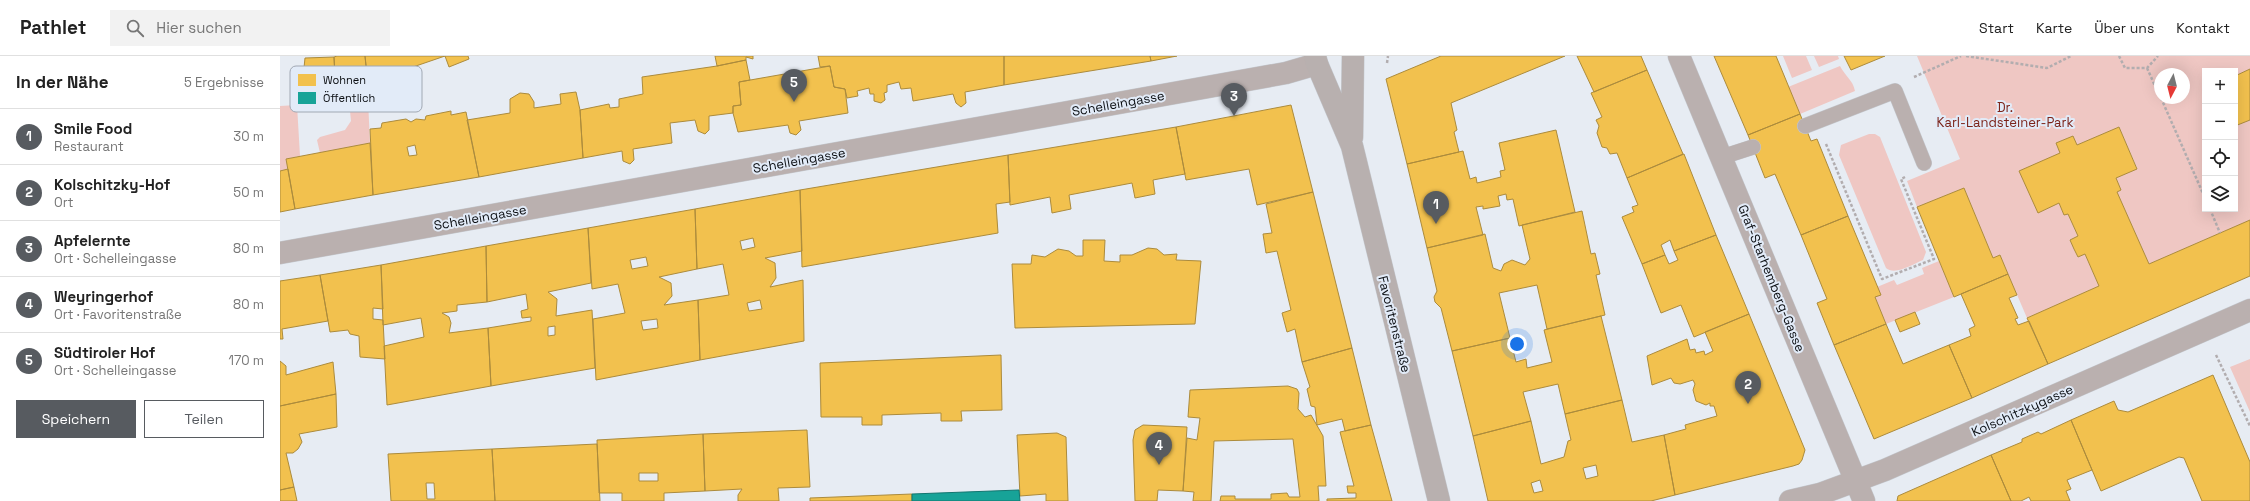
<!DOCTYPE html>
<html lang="de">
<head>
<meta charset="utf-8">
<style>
  :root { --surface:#fff; --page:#f2f2f2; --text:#222; --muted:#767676; --line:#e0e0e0; --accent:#575b60 }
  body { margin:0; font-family:"Space Grotesk",sans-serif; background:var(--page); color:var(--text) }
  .controls { position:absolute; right:12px; top:12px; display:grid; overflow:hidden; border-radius:0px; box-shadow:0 4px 16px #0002 }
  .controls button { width:36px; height:36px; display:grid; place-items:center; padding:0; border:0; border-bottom:1px solid var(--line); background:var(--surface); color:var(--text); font:20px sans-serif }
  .compass { position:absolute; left:1874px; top:12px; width:36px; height:36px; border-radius:50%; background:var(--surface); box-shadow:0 4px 16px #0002; rotate:187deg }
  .you { position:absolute; left:1237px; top:288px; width:14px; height:14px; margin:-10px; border:3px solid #fff; border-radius:50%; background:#1a73e8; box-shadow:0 0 0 6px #1a73e833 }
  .badge { display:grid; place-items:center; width:26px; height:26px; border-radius:50%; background:var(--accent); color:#fff; font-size:13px; font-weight:700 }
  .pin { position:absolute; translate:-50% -33px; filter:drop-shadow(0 1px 2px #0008) }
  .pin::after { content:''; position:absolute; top:21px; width:14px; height:12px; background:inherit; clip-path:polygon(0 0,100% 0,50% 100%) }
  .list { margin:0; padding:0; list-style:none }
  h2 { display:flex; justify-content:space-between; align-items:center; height:52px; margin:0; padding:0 16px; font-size:17px }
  h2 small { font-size:13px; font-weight:400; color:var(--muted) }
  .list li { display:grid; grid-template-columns:26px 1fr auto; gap:12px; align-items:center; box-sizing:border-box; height:56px; padding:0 16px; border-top:1px solid var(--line) }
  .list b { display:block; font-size:15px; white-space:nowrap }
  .list p { margin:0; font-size:13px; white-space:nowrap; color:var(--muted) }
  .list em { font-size:13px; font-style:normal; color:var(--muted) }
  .actions { display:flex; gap:8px; padding:12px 16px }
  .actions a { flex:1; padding:9px 0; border:1px solid var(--accent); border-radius:0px; text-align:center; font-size:14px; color:var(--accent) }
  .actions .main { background:var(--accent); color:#fff }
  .icon { flex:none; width:22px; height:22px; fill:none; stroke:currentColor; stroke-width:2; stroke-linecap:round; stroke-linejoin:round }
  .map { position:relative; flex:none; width:1970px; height:445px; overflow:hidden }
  header { display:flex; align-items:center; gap:24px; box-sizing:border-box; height:56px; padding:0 20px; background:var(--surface); border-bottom:1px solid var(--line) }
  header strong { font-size:19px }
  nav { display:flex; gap:22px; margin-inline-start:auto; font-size:14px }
  .search { width:280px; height:36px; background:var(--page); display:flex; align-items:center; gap:10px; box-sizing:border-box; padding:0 14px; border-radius:0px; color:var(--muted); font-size:15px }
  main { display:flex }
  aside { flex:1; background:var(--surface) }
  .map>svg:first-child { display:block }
  .green { fill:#efc7c3; fill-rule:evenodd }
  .homes { fill:#f2c14e; stroke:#ac8b3c; fill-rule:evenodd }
  .public { fill:#17a398; stroke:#137670 }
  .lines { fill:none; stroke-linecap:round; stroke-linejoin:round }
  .service-casing { stroke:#c4c8ce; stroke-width:16 }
  .minor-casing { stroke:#c4c8ce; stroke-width:23 }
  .secondary-casing { stroke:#c4c8ce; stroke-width:23 }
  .path { stroke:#b2adaf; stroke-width:2.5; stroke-dasharray:3 2; stroke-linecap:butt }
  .service { stroke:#bab0af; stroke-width:15 }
  .minor { stroke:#bab0af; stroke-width:22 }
  .secondary { stroke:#b8b0af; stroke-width:22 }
  .labels { text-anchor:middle; stroke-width:4; stroke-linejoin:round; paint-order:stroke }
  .street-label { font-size:13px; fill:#0a0d11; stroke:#e2ebf8 }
  .park-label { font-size:13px; fill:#7c2319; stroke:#e2ebf8 }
  .key { fill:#e2ebf8; stroke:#a1a8b3; stroke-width:1 }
  .key-label { font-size:11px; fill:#0a0d11 }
</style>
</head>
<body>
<header>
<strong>Pathlet</strong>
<div class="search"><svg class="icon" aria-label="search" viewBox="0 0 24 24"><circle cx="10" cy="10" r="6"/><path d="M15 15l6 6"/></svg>Hier suchen</div>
<nav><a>Start</a><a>Karte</a><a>Über uns</a><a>Kontakt</a></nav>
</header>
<main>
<aside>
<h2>In der Nähe<small>5 Ergebnisse</small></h2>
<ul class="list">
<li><span class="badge">1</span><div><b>Smile Food</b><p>Restaurant</p></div><em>30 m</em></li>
<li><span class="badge">2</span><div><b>Kolschitzky-Hof</b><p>Ort</p></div><em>50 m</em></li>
<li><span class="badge">3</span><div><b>Apfelernte</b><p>Ort · Schelleingasse</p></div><em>80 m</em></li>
<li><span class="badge">4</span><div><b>Weyringerhof</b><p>Ort · Favoritenstraße</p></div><em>80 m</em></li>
<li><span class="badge">5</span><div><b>Südtiroler Hof</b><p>Ort · Schelleingasse</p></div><em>170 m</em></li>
</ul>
<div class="actions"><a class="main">Speichern</a><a>Teilen</a></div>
</aside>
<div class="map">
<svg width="1970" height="445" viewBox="0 0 1970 445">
  <rect width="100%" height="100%" fill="#e7ecf3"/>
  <path class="green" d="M1503,0H1526L1532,14L1512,22Z
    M1534,0H1558L1559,3L1539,11Z
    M1637,0H1970V13L1955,20V15H1925V153H1955V70L1970,64V164L1869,208L1837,136L1841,134L1836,122L1857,112L1839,71L1797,89L1793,80L1776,87L1780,97L1758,156L1779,147L1784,159L1788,158L1798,180L1790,184L1798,201L1805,198L1819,230L1747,262L1720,199L1713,202L1684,132L1637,151L1627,125L1680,103ZM1880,18H1904V42H1880Z
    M1560,10C1565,20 1573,24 1575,35L1520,58L1508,31Z
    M55,21L87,22L90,87L40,97L37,84L40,81L65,74L71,65L70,55L56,48L17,49L20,100L6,103L8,113L0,115V50L17,49L19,32Z
    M1589,78H1595L1600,81L1646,196L1643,204C1633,208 1615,220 1606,212L1559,99L1561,89Z
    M1659,205L1674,241L1606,268L1595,241L1597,231L1614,224L1617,229L1644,218L1642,212Z
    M1970,303V356L1950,311Z"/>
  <path class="homes" d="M57,0H85L87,22L55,21L54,1Z
    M85,0H188L189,3L169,11L165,0L130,12L133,23L114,29L110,19L88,26Z
    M435,0H473V3L466,1V4L437,10Z
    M538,0H724V29L685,36L686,47L681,51L676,47L673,38L633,45L631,32L621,33L619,26L607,29V36L604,37L605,44L601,47L594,45V38H590L589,32L577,35L578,40L567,42L565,33L554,31L550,10L540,11Z
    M724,0H870L871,5L724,29Z
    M870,0H897L871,5Z
    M1161,0H1285L1171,47L1177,74L1174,76L1179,96L1127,108L1106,23Z
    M1297,0H1361L1367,14L1314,36Z
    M1434,0H1496L1520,58L1468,79Z
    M1564,0H1605L1571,14Z
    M54,1L55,21L22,31L25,2Z
    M466,4L470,24L459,26L461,49L453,50V57L429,60V74L425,78L418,75L415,64L390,67L392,87L353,93L354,104L350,108L343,105L342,95L303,102L300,54L329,48L330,52L339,51V43L363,38L362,21L437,10Z
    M550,10L554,31L565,33L568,57L519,65L521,74L516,79L510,77L508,69L458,76L453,57V50L461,49L459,26Z
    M1970,13V64L1955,70V20Z
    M1367,14L1403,98L1347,122L1337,97L1330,98L1327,92L1322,91L1317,77L1319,70L1316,64L1322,61L1311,37Z
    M296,36L300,54L303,102L199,121L187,64L230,57V43L240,37L249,38L254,46V52L281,48L280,38Z
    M1011,49L1033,136L977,149L969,113L906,124L896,71Z
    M171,55V59L186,56L199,121L93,139L90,73L101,72L102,67L126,63L131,66L136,63L145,64L146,60ZM135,89L137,99L129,100L127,91Z
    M1520,58L1531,85L1537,83L1568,160L1521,179L1495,118L1485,122L1468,79Z
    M896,71L905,118L873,124L875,138L855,142L852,127L789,139L791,153L772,157L770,141L730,149L728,99Z
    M1839,71L1857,113L1836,122L1841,134L1837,136L1869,208L1970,164V220L1768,308L1747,262L1819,230L1805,198L1798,201L1794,193L1790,184L1798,180L1788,158L1784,159L1779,147L1758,157L1739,115L1780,97L1776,87L1793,80L1797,89Z
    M1276,74L1295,156L1239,170L1233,143L1227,144L1226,138L1218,140L1220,150L1203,153V150L1196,151L1203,179L1147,192L1127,108L1183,95L1190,123L1196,121L1197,127L1221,121L1220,115L1225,114L1219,87Z
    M90,87L93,139L15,153L6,103Z
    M1404,98L1436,179L1394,195L1390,184L1381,189L1385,199L1362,208L1342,161L1354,156L1352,151L1358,149L1347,122Z
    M728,99L730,146L716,148L718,177L522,211L520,134Z
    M8,113L15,153L0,156V115Z
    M1684,132L1713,202L1720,199L1728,218L1674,241L1637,151Z
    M520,134L522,195L485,202L495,207L496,222L490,231L523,224L524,285L420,304L418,244L449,239L443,208L417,213L415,153ZM473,182L475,191L462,194L460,185ZM480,244L482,253L469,255L467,247Z
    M1033,136L1072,292L1022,306L1015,273L1007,276L1002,257L1011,254L997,195L986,197L983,178L992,177L986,148Z
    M415,153L417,213L379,221L391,227L392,240L384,249L418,244L420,304L316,324L313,263L345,257L338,228L312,233L308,172ZM366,201L368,210L352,213L350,204ZM377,263L378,272L363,274L361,265Z
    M1302,155L1311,198L1315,197L1320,218L1316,219L1325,259L1267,273L1257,229L1219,237L1230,282L1172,295L1161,252L1155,246L1154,241L1157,235L1147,192L1205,178L1213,212L1221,215L1224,208L1232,204L1245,209L1250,203L1242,169Z
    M1568,160L1601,239L1595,241L1606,268L1554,289L1537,247L1547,243L1521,179Z
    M308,172L311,227L268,236L277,243L276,260L312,254L315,312L211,330L208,272L251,265V261L242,262L241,255L248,253L246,238L207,246L206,190ZM275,270V279L268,280V271Z
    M1436,179L1469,258L1414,281L1401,249L1381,257L1362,208L1385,199L1389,208L1398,204L1394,195Z
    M803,184H825L824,205L840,206V199H852L868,192L877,193L884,199L897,198L896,204L921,205L915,268L735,272L732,208H751L752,199L765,201L778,193L789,195L796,200H803Z
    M206,190L207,246L177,249V255L162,257L169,261L171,267L169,277L208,272L211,330L107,349L104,290L144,281L141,262L103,269L101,209Z
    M101,209L103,253L93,252V263L103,264L105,303L80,301L79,280L70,278L68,274L50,276L40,219Z
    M1728,218L1737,239L1729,242L1738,262L1735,263L1738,269L1749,265L1768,308L1692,342L1669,289L1691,280L1689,273L1695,270L1681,238Z
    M40,219L48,265L2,273L3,283H0V225Z
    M1635,256L1640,268L1620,276L1615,264Z
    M1469,258L1525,394L1522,404L1519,408L1513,410L1395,439L1384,379L1406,373L1405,369L1437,360L1434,350H1430V347L1426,349L1416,345L1413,334L1415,328L1413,324L1400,328L1394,327L1391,322L1372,329L1367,300L1407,283L1410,294L1415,293L1416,297L1424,295L1425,299L1433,295L1425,276Z
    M1321,260L1342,344L1285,358L1278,328L1243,336L1251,365L1193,380L1172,295L1230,282L1236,306L1246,303L1247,312L1272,306L1264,274Z
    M1606,268L1623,308L1669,289L1692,342L1594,383L1554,289Z
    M1072,292L1091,369L1065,375L1062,363L1037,369L1035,351L1031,350L1027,333L1030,331L1022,306Z
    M721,299L722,354L681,355L682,365H661V357L602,359V369H582V361H541L540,307Z
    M0,305L6,310V319L53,306L56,338L0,350Z
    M1933,319L1970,406V445H1922L1904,402L1899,401L1821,435L1791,364L1834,345L1838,354L1848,356Z
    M1008,330L1017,333L1019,337L1018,353L1025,361L1031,359L1043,380L1046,430H1038L1039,445H940L941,440H955V443H991V438L1007,437L1009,441H1020L1013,383L934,385L931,445H913L914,436L903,435L907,382L917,384L920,362L908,361L910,334Z
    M56,338L57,371L19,378L22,386L18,393L13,397H6L14,431L0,434V350Z
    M1342,344L1352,386L1384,379L1395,439L1371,445H1208L1193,380L1251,365L1261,408L1284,401L1288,385L1291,384L1285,358ZM1316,409L1318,420L1306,423L1303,412ZM1260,424L1263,435L1254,437L1251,427Z
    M1791,364L1812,414L1787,424L1791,433L1786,435L1790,445H1751L1749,441L1741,445H1731L1711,399L1742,386V383L1758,376L1761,378Z
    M863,369L907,371L903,435L878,434L877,445H855L853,384L855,374Z
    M1091,369L1112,445H1047V443L1076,442V437H1068L1067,430H1074L1060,376Z
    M527,374L530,431L498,432L499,445H458V439L462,433L425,435L423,378Z
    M777,377L786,381L788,445H766V438L740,440L737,379Z
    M423,378L425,435L384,437V445H342V437H319L317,384ZM359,417H378V425H359Z
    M317,388L320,445H215L212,393Z
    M212,393L215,445H111L108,398ZM146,427H154L155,443H147Z
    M1711,399L1731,445H1617L1618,440Z
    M14,431L17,445H0V434Z
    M632,438V445H530V442Z"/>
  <path class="public" d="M739,434L740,445H632V438Z"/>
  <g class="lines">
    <defs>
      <path id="service" d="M1525,70L1615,35L1644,107
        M1442,101L1473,91"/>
      <path id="minor" d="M1399,0L1584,445
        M0,197L1006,17L1037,8
        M1510,445L1540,438L1605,414L1970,254"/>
      <path id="secondary" d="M1035,0L1037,8L1072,90L1159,445
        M1072,81L1073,0"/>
    </defs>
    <use href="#service" class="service-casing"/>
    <use href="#minor" class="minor-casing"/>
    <use href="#secondary" class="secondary-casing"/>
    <path class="path" d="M1686,0L1767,12L1791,0
      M1839,0L1845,12H1867L1878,0
      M1107,7L1108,0
      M1867,12L1880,41
      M1634,21L1681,0
      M1881,42L1925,142
      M1546,88L1602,223L1654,203L1621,123L1625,121
      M1930,153L1940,177
      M1936,299L1970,370"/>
    <use href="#service" class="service"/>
    <use href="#minor" class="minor"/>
    <use href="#secondary" class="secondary"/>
  </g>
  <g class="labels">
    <g class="street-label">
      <text transform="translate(838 47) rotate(-10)" y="5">Schelleingasse</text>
      <text transform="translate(519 104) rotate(-10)" y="5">Schelleingasse</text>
      <text transform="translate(200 161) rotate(-10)" y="5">Schelleingasse</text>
      <text transform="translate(1492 222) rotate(68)" y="5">Graf-Starhemberg-Gasse</text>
      <text transform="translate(1115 268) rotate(76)" y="5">Favoritenstraße</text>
      <text transform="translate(1742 354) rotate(-24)" y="5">Kolschitzkygasse</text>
    </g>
    <g class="park-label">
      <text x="1725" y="56">Dr.<tspan x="1725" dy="15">Karl-Landsteiner-Park</tspan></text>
    </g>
  </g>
  <rect x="10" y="10" width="132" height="46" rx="6" class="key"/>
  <rect x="18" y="18" width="18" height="12" fill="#f2c14e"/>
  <rect x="18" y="36" width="18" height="12" fill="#17a398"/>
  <g class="key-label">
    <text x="43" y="28">Wohnen</text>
    <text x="43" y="46">Öffentlich</text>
  </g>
</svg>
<div class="controls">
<button>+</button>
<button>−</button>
<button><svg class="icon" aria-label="locate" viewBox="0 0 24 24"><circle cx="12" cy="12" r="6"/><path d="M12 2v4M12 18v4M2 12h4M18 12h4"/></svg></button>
<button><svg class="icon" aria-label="layers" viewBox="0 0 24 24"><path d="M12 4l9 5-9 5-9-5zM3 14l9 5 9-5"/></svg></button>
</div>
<svg class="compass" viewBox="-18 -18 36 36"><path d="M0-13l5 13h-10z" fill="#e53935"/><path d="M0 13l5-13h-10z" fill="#767676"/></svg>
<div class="you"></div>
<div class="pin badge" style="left:1156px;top:168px">1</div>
<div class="pin badge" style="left:1468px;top:348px">2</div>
<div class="pin badge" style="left:954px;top:60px">3</div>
<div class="pin badge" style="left:879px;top:409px">4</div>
<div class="pin badge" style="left:514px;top:46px">5</div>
</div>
</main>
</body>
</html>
